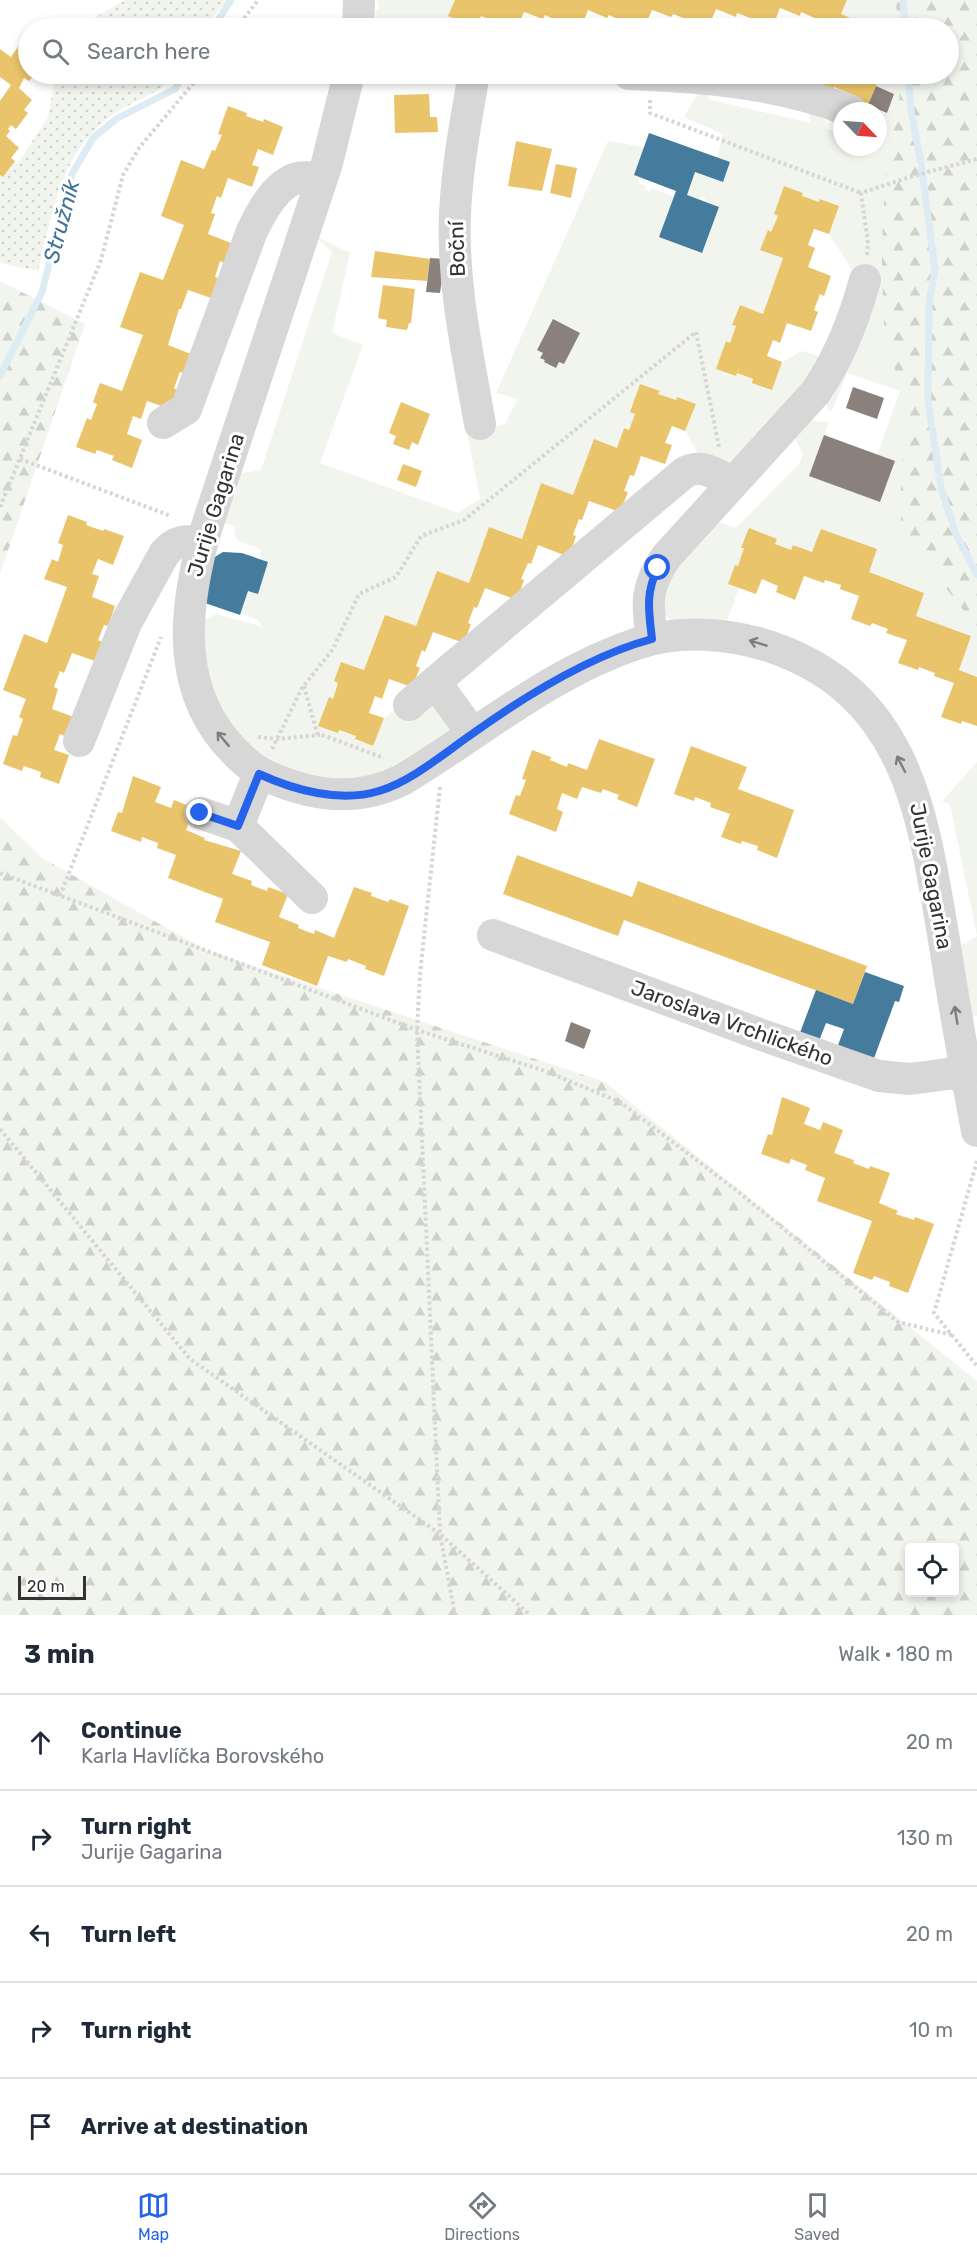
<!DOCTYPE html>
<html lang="en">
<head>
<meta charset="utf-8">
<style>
  :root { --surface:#fff; --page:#f6f6f7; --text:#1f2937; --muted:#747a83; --line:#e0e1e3; --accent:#2563eb }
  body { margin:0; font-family:Rubik,sans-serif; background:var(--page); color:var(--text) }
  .controls { position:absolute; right:18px; bottom:18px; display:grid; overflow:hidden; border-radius:6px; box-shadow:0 3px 9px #0003 }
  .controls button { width:54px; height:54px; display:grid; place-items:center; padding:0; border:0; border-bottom:2px solid var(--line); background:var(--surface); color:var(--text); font:30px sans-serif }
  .compass { position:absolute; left:833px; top:102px; width:54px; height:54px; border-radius:50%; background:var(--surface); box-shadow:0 3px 9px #0003; rotate:115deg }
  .scale { position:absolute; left:18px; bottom:15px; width:68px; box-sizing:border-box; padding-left:6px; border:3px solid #333; border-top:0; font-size:16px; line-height:21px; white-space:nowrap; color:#333; -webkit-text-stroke:4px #fff; paint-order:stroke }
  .stop { position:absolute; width:18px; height:18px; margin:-14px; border:4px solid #2563eb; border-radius:50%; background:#fff }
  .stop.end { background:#2563eb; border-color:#fff; box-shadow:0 2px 6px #0008 }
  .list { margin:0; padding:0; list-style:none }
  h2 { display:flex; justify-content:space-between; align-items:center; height:78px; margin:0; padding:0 24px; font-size:26px }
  h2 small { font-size:20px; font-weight:400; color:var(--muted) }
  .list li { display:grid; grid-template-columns:39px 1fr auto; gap:18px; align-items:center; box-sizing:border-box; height:96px; padding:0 24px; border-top:2px solid var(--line) }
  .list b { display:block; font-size:22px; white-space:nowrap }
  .list p { margin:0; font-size:20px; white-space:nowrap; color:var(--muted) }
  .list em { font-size:20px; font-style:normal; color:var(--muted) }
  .icon { flex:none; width:33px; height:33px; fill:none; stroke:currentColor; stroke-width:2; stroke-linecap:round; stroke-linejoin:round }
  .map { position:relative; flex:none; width:977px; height:1615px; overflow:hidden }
  .search { position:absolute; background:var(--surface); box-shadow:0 3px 9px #0003; left:18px; right:18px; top:18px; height:66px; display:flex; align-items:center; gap:15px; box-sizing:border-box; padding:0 21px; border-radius:33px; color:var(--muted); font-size:22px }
  .sheet { height:558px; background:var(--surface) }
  nav { display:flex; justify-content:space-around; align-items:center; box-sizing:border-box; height:84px; border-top:2px solid var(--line); background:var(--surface); font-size:16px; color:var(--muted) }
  nav a { display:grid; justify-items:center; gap:3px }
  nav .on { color:var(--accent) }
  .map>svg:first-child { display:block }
  .green { fill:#f1f5ed }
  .forest { fill:url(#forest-firs); fill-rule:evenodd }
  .garden { fill:url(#garden-dots) }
  .homes { fill:#e9c46a }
  .public { fill:#457b9d }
  .industry { fill:#8a817c }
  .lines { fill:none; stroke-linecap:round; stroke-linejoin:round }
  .stream { stroke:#ddebf3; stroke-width:7 }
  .path { stroke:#d6d6d6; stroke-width:4; stroke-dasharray:3 3; stroke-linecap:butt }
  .minor { stroke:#d7d7d7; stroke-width:32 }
  .oneway { stroke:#7d7d7d }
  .route { stroke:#2563eb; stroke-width:8 }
  .labels { text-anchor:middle; stroke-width:6; stroke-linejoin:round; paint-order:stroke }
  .street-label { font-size:21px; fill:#333; stroke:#fff }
  .water-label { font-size:22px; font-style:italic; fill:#3f7597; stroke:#fff }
</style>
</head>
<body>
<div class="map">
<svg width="977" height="1615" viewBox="0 0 977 1615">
  <defs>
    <pattern id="forest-firs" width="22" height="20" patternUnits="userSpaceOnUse" patternTransform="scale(1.5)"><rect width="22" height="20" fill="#f1f5ed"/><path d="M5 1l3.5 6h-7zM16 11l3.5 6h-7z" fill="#cfd2cc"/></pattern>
    <pattern id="garden-dots" width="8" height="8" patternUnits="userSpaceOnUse" patternTransform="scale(1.5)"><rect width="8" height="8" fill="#f1f5ed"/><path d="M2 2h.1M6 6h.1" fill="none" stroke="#cfd2cc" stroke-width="1.8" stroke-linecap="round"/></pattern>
  </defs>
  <rect width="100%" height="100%" fill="#fff"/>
  <path class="green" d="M376,0H455L449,16L476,28L478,22L483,28H385L377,21L374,12L380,8Z
    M847,0H977V677L959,670L971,636L916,616L924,593L793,545L791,550L775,544L776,539L749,529L742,547L744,548L738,566H735L728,584L739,588L725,626L673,622L664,615L658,587L713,520L736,528L799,464L803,454L795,438L811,421L829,422L809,476L880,502L895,462L877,455L900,391L847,373L832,411L828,409L826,402L858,279L829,234L839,206L821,199L819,202L802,196L803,193L784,186L774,214L778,216L771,232L768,230L761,250L783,258L763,314L739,306L733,325L736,326L730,343L726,341L716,369L735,376L737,373L772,389L782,362L802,351L818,356L823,362L736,468L698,454L685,431L696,404L677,397L676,400L658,394L659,391L640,384L630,412L635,414L629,430L624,428L617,448L594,439L573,495L541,483L522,539L489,527L469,583L437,571L416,626L385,615L364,670L341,662L334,681L338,683L333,699L329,698L318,725L356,736L355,740L373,746L384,718L402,706L429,700L458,728L379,782L306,780L255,760L209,695L199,623L216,614L263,627L257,619L241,614L248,591L258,594L268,562L260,559L262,550L237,540L234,533L235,526L221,523L237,474L261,470L332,252L315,236L350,253L332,333L363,345L320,463L458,513L480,499L462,407L489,428L505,424L518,399L496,393L608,141L644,147L634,175L640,178L638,183L646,186L645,190L649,192L651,188L674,197L659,237L701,253L719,207L705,202V198L701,197L700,200L687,195L695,172L722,182L730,163L717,158L723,134L684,117L698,93L705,91L710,100L811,123L808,111L824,118L827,129L842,134V147H878V111H866L868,105L887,112L894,94L876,86L881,74H948V28H869L859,25L860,22L841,14Z
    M977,762V1016L968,1017L957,948L977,936L950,804L942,801Z"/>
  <path class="forest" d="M895,0H977V628L904,534L901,526V479L907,406L899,378L886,350L883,311L882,260L883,213L889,144L899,112L900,74H948V28H900Z
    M0,281L85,324L0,574Z
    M0,817L42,858L208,951L605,1082L977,1381V1615H0ZM910,1548H954V1592H910Z"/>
  <path class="garden" d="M125,0H227L204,28H87L94,18Z
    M56,74H174C162,94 133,100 114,114C60,151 53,212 38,271L0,263V175L3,177L15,161L18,163L48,117Z"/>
  <path class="homes" d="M455,0H847L841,14L860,22L859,25L869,28H832L815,22L817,19L801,12L800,16L780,8L772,28H765L751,23L753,19L737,13L736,17L716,9L708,28H699L687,24L689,20L673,14L671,17L652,10L644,28H633L623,24L624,22L609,15L607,18L588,10L581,28H567L559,25L560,22L545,15L543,19L524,12L517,28H500L495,26L497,22L481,16L477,28L448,16Z
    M25,37L28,40V74H35L29,81L24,78L19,88L32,100L24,110L28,113L16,129L11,125L8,129L10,131L6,136L19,148L11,158L15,161L3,177L0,175V101L11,85L0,77V49L11,57Z
    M817,74H881L868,105L849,97L851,94L834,87L833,90L814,82Z
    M429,94L430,117H437L438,132L395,133L394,95Z
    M228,106L247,113L246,116L263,122L264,119L283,127L273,155L258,149L252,165L259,167L252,187L228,178L221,198L217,196L211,213L215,214L208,234L231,243L224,263L220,261L215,277L218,278L211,298L188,290L181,309H179L168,345L191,354L183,373L180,372L174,388L177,390L170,409L147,401L141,419L133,416L127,434L142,440L132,468L112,460L114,456L97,450L95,454L76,447L87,418L91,420L97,404L93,402L100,383L122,391L143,335L120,327L140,272L163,280L184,225L161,216L181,160L204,169L212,150L215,151L222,135L218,134Z
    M516,141L552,149L542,191L508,186Z
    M556,164L577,168L571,198L550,193Z
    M784,186L803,193L802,196L819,202L820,199L839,206L829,234L814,229L808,245L815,248L808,267L831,276L824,296L820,294L814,310L818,312L811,331L787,323L780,343L773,340L767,356L782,362L772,390L752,383L753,379L737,373L736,376L716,369L726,341L730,343L736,326L732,325L740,305L763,314L783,258L760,250L768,230L771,232L778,216L774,214Z
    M375,251L430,259L427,281L371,277Z
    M383,285L415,289L411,323H409L407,330L386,327L387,320L378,318Z
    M640,384L660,391L658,394L676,400L677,397L696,404L685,431L672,426L665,443L672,445L665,464L641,456L634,476L630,475L624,491L628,492L620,512L589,501L582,520L579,519L573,535L576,536L569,557L538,545L531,564L528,563L521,579L524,580L517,600L485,588L477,608L474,607L468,623L471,624L464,643L433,632L425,652L422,650L416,666L420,668L412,687L389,679L382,699L375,696L369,713L384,718L373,746L355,739L356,736L339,730L338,733L318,726L329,697L333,699L338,683L334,681L341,662L364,670L385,615L416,626L437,571L469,583L489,527L522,539L541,483L573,495L594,439L617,448L624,428L629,430L635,414L630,412Z
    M401,402L430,414L418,445L412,442L409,450L393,444L396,436L389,433Z
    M403,464L422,471L416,487L397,480Z
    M68,515L87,522L86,525L103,531L104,529L124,536L113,565L98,559L92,574L99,576L92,597L115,606L108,626L104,625L98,640L102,642L95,661L72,653L64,673L60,671L54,687L58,689L52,709L74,717L67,737L60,734L54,750L69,755L59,784L40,777L41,772L24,766L22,771L3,764L13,735L17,736L23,719L19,717L26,699L3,690L24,634L47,643L67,587L44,579L52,559L58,562L63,545L58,543Z
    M749,528L777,539L775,544L791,550L793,545L812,552L821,529L877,549L869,572L924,593L916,616L971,636L959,670L977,677V726L962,721L961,724L941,717L954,683L934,676L935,673L919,667L918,670L898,663L907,640L886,633L888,629L872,623L870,626L851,619L859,596L840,589L841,585L825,580L824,583L804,576L795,600L776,592L778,586L762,579L756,594L728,584L735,565L738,566L744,548H741Z
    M599,739L655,759L637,807L617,799L619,795L603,789L601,793L582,787L577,799L562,793L557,809L563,812L556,832L509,814L516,795L520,796L526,780L522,779L532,750L551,757L550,760L567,767L568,763L587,770Z
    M691,746L747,767L738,789L794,810L777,858L757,850L758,846L742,841L741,844L721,837L730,814L710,807L711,803L695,797L694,801L674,794Z
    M133,776L161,787L155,802L171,808L174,800L194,808L186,830L205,838L204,840L241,851L232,874L252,881L251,885L267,891L268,887L288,894L279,917L299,925L298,928L314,934L315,930L334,938L354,887L372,893L371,896L388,902L390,899L409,906L384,976L365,969L366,966L348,959L347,962L328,956L317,986L262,965L270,942L215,922L223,899L168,878L176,855L157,848L158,843L142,837L141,842L111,831L118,812L122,813Z
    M517,855L632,897L638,881L867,966L853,1004L624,920L618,936L503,894Z
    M782,1097L810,1108L804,1124L820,1130L823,1122L843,1130L834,1153L854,1160L853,1163L869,1169L870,1166L890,1173L879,1203L898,1211L896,1214L914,1220L915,1217L934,1224L908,1293L889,1286L890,1282L874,1276L872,1280L853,1273L872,1221L817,1201L825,1178L805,1170L807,1165L791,1159L789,1164L761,1154L768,1134L772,1135Z"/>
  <path class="public" d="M649,133L730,162L723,182L695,172L687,195L719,207L702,253L659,237L676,191L634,175Z
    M223,552L242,553L268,562L258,594L248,591L240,615L205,603L213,558Z
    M865,972L904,986L899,1002L895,1001L873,1061L837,1048L844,1029L826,1023L819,1041L798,1038L816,990L853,1004Z"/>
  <path class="industry" d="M876,86L894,94L887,113L868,105Z
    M430,258L445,259L440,293L426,292Z
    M553,319L580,333L564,364L559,362L556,368L544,362L545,360L540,358L543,353L537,350Z
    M853,387L884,398L877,419L846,408Z
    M824,435L895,461L880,502L809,476Z
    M571,1022L591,1030L584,1049L565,1041Z"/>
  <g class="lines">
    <path class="stream" d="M903,0L905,28
      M213,28L231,0
      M908,74L911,111L921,163L935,270L929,303L928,401L941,488L956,534L977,575
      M0,376L42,292L72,174L93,138L116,119L175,89L184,74"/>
    <path class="path" d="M237,28L258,0
      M650,100V113L861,193
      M867,255L868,243L861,193L913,176L977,159
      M20,459L171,516
      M0,507L101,260L123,175L139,148L201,74
      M304,686L317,733L384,758
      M258,737L277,739L320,735
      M272,749L302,688L333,649L359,594L396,577L421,536L464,520L696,332L719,447
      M440,787L420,974L417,1030L440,1534L530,1615
      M0,873L417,1030L545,1071L620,1102L736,1190L898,1322L952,1335
      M60,896L161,637
      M0,1129L190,1359L440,1534L455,1615
      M977,1161L934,1313L977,1366"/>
    <path class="minor" d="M358,28L359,0
      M349,74L327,163L206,529C186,600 174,680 225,741C248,768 263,777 296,787C332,798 368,797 402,780C479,734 549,673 636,644C679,629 731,633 774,648C909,696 923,816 944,940C954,1004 965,1068 977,1131
      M474,74C466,120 457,167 455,214C452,285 468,355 480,424
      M629,74C704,77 780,83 851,111
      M163,423L186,409L252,231C261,212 275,185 297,178C305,176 313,178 321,179
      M652,639C647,603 645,588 666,557L815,393C839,359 854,320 865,280
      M409,705L435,682
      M472,733L435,682L684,473C701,462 717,475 733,483
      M79,741L126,623L164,554C175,540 186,540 202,542
      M259,774L238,826L312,898
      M200,813L238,826
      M493,935L762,1035L879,1076L910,1079L977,1070"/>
  </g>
  <defs><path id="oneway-shaft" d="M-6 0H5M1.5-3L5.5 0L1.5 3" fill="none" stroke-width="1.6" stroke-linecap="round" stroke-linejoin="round" transform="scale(1.5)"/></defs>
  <g class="oneway">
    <use href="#oneway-shaft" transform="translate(758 643) rotate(-163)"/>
    <use href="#oneway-shaft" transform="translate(223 739) rotate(-130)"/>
    <use href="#oneway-shaft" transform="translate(901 764) rotate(-117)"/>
    <use href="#oneway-shaft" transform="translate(956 1015) rotate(-99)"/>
  </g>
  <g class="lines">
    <path class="route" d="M200,813L238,826L259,774C294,790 340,803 379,791C412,781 443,754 472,734C525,696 589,656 652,639C649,612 645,593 658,568"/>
  </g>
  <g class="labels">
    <g class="street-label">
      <text transform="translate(457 249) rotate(-92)" y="7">Boční</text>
      <text transform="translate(216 505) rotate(-73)" y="7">Jurije Gagarina</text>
      <text transform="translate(931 876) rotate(79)" y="7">Jurije Gagarina</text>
      <text transform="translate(732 1023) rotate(20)" y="7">Jaroslava Vrchlického</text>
    </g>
    <g class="water-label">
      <text transform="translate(61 221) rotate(-75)" y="8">Stružník</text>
    </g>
  </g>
</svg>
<div class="controls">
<button><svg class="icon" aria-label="locate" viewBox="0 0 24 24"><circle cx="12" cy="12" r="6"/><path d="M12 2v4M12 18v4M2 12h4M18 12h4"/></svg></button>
</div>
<svg class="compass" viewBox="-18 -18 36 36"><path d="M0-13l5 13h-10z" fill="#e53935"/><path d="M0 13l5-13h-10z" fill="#747a83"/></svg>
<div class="scale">20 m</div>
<div class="stop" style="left:658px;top:568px"></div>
<div class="stop end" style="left:200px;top:813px"></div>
<div class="search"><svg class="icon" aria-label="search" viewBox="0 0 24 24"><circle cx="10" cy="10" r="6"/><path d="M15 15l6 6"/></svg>Search here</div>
</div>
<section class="sheet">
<h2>3 min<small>Walk · 180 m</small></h2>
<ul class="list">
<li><svg class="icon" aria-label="ahead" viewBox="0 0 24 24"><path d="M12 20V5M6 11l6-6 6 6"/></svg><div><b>Continue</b><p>Karla Havlíčka Borovského</p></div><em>20 m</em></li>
<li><svg class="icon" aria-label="right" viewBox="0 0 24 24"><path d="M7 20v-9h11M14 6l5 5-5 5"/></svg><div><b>Turn right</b><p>Jurije Gagarina</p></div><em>130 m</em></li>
<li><svg class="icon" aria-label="left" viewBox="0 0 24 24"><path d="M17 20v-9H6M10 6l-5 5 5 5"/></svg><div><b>Turn left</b></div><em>20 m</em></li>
<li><svg class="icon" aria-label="right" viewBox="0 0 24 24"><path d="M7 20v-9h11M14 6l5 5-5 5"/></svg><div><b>Turn right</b></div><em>10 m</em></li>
<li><svg class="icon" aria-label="arrive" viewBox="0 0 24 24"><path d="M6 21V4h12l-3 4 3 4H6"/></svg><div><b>Arrive at destination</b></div></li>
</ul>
</section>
<nav>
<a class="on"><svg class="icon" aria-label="map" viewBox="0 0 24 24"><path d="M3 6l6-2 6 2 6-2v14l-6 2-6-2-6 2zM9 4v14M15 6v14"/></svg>Map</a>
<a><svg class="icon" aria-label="directions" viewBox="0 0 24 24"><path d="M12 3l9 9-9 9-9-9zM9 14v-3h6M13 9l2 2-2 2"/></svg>Directions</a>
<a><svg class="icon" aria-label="saved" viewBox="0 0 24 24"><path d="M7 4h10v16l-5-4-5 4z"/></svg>Saved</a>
</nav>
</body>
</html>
